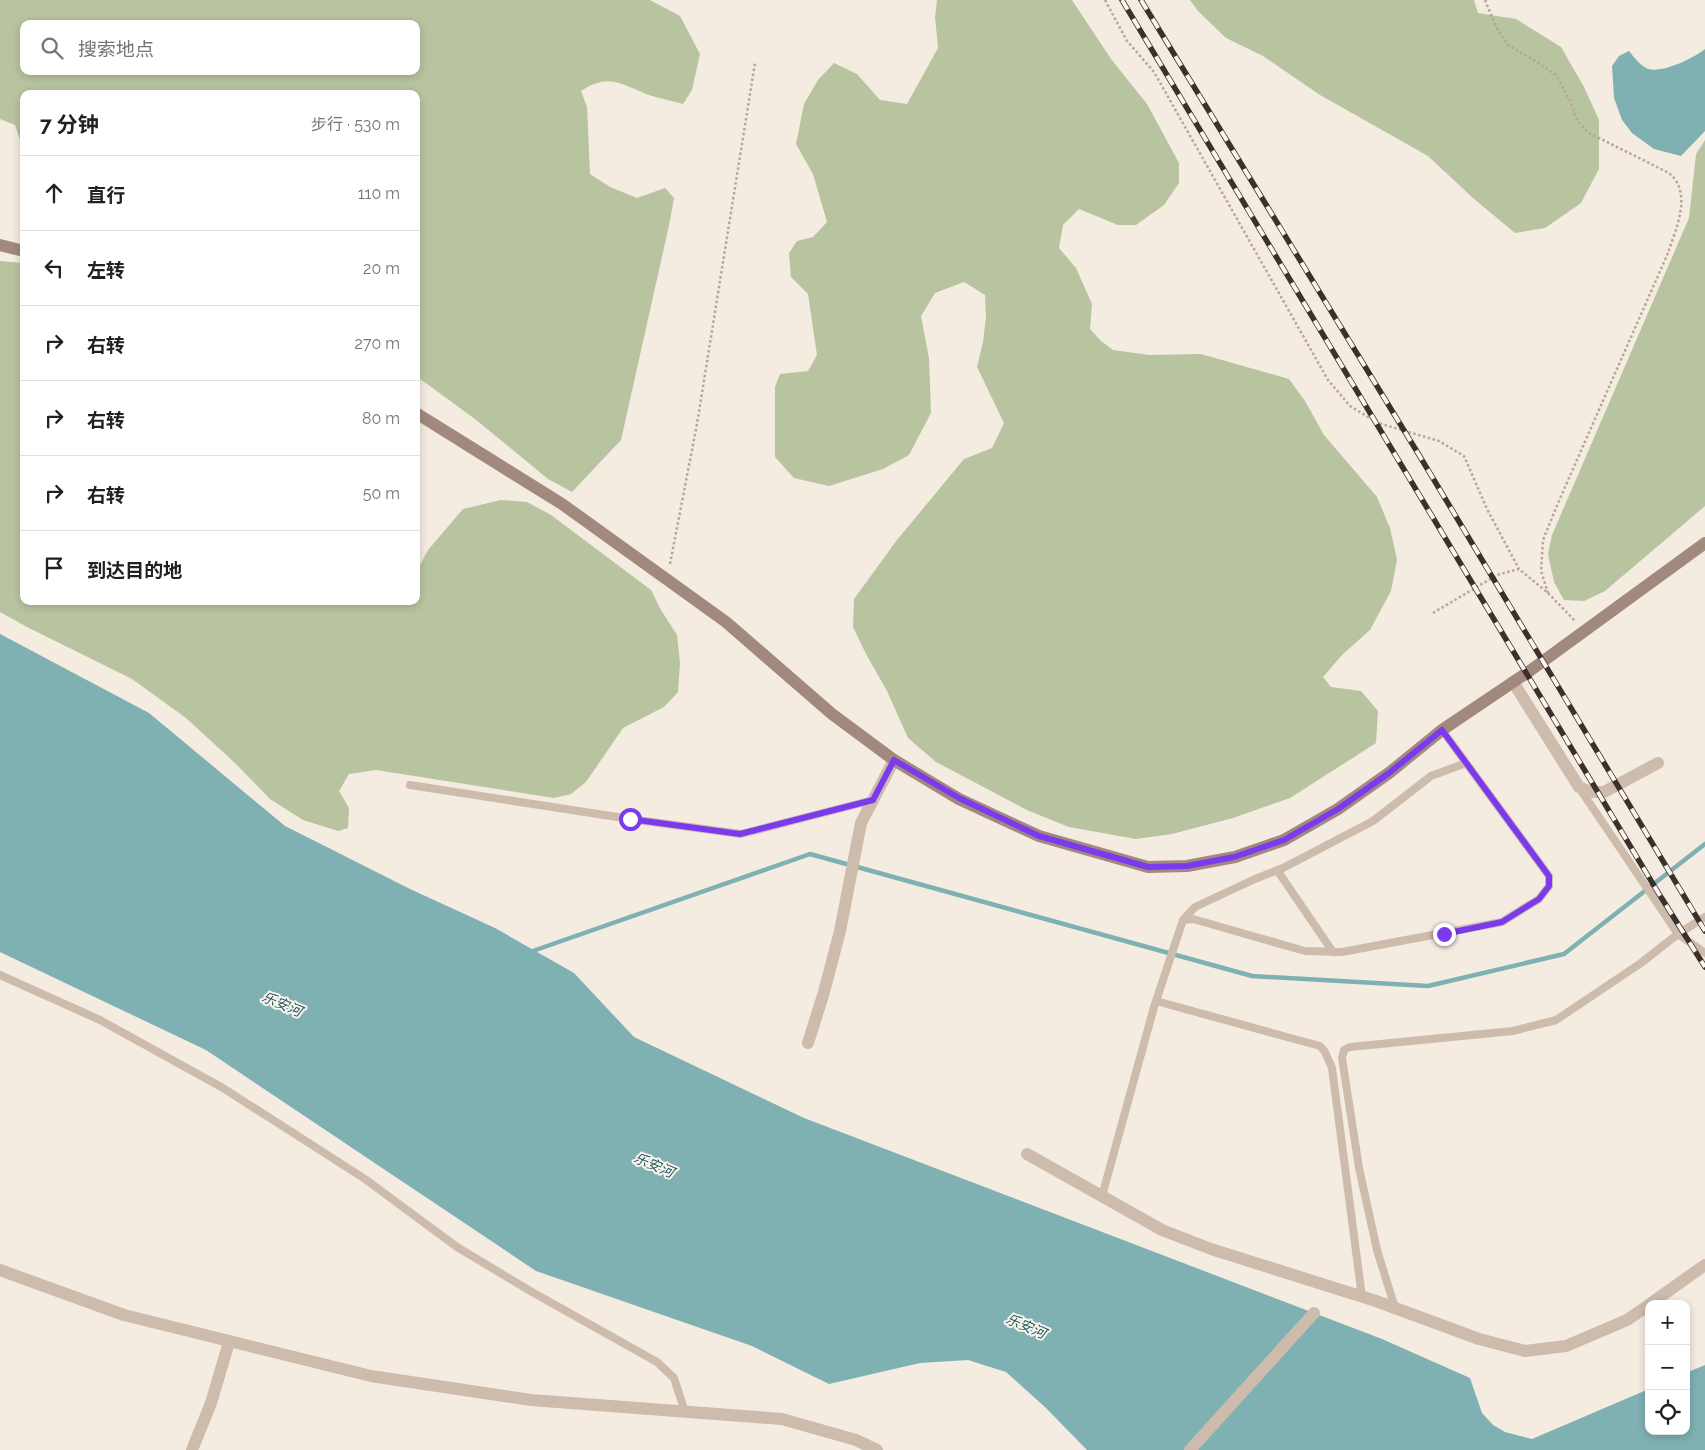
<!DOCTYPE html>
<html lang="zh">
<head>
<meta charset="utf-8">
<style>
  :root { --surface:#fff; --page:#f6f6f6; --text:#202124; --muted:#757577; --line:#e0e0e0 }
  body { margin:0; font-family:Raleway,"Noto Sans SC",sans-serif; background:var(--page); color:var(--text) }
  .controls { position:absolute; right:15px; bottom:15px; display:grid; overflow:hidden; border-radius:10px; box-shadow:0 2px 8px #0003 }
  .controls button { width:45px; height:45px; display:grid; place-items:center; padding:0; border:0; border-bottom:1px solid var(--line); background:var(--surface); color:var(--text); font:25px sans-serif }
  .stop { position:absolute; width:15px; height:15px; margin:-11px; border:4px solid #7c3aed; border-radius:50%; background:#fff }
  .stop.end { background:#7c3aed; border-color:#fff; box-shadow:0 1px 5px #0008 }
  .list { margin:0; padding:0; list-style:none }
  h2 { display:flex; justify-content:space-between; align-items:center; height:65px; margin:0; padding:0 20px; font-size:21px }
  h2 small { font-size:16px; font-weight:400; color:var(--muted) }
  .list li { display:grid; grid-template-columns:32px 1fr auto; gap:15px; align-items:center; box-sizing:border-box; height:75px; padding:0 20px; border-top:1px solid var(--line) }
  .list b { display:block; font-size:19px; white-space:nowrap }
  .list em { font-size:16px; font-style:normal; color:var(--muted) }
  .icon { flex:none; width:28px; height:28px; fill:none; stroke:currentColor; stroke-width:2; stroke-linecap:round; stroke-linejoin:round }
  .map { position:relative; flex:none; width:1705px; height:1450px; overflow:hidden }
  .search { position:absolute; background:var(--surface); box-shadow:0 2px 8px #0003; left:20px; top:20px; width:400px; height:55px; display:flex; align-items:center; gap:12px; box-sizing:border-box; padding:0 18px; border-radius:10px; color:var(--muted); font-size:19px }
  .panel { position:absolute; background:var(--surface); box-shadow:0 2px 8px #0003; left:20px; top:90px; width:400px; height:515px; border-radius:10px }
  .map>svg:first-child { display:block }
  .green { fill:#b8c4a0; fill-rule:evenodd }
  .water { fill:#7fb0b2 }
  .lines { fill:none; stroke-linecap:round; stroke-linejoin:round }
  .stream { stroke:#7fb0b2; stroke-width:4.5 }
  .path { stroke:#b9a596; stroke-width:2.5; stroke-dasharray:2.5 2.5; stroke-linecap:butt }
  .lane { stroke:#cdbbac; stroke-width:8 }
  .street { stroke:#cdbbac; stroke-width:12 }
  .secondary { stroke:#a18a7d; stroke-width:12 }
  .rail-casing { stroke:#3b302b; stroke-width:5.5 }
  .rail { stroke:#fbf5ee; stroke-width:4; stroke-dasharray:11; stroke-linecap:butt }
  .route { stroke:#7c3aed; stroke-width:6 }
  .labels { text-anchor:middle; stroke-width:4; stroke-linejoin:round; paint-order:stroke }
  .water-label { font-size:14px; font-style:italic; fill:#1f5a5e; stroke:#fbf5ee }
</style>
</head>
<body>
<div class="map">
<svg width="1705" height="1450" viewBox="0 0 1705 1450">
  <rect width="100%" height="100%" fill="#f4ebe1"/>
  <path class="green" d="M0,0H650L680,16L700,54L692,90L683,104C673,101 662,99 652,96C623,86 611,71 581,91L587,107L590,174L610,187L637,198L665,188L674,198L670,221L621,440L572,492L548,479L475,419L416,376V94H24V171L21,164L20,140L15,125L0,119ZM24,24H416V71H24Z
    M937,0H1072L1111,59L1147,104L1179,163V183L1164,205L1136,225H1118L1079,209L1063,225L1059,248L1076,268L1092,304L1090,329L1101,341L1113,350L1149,355L1201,354L1289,379L1305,401L1324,435L1377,497L1390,528L1397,560L1391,591L1370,630L1343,654L1323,677L1331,687L1361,691L1378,711L1376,743L1290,798L1233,818L1172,834L1136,839L1069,827L1029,811L936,762L908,738L887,691L866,654L853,627L854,599L897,540L964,459L992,448L1004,423L977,367L983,342L986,317L985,295L964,282L935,293L921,316L929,358L931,413L909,455L883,469L829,486L794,478L775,457V387L780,374L808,371L817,355L808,294L791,277L789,253L797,241L813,237L827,222L813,174L796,144L804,104L818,80L834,63L857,74L880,100L907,104L938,48L935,17Z
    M1190,0H1474L1478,13L1516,19L1561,47L1584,87L1599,120V169L1581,203L1545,228L1515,233L1473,198L1428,156L1320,95L1263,56L1226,38L1198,11Z
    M1705,140V506L1605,591L1584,601L1564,600L1554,582L1548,554L1552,535L1689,218L1696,154Z
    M0,261L24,263V601H416V565H420L428,550L463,509L501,500L527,502L551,515L651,590L661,610L677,635L680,663L678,692L664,707L623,728L586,782L571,794L554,798L376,770L349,774L339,791L349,808L348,828L338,831L303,820L270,799L235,763L186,718L132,679L27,627L0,612Z"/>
  <path class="water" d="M1705,49V131L1681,156L1654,149L1632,133L1622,120L1614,98L1612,66L1619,56L1629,51C1634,57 1639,64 1646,68C1660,75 1694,58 1705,49Z
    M0,634L149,713L285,826L410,889L495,928L574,973L634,1037L804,1118L1382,1339L1470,1378L1482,1413L1493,1425L1505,1432L1532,1439L1649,1389V1431H1686V1373L1705,1365V1450H1087L1045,1407L1006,1372L968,1360L920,1363L829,1384L752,1346L536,1271L206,1050L0,952Z"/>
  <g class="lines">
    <path class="stream" d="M530,952L810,854L1252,976L1428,986L1564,954L1705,844"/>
    <path class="path" d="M1105,0L1127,41L1154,72L1328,380L1350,406L1378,423L1439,441L1464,456L1487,509L1519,569
      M1485,0L1496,27L1508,45L1534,60L1556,75L1570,101L1578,122L1589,133L1669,173C1693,193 1676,228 1668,253L1558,503L1543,540L1541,571L1548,593
      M670,564L697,424L755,63
      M1433,613L1497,575L1519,569L1548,593L1575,621"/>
    <path class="lane" d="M410,785L630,819L741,834L873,800
      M1580,789L1678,934L1705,953
      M1277,870L1333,952
      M1183,920L1195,907L1255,879L1283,868L1373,821L1431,776L1466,763
      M0,975L100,1020L223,1088L365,1179L457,1247L532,1292L657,1362L674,1378L685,1412
      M1156,1001L1320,1046L1325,1052L1332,1068L1362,1297
      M1102,1196L1154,1007L1183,920L1193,919L1305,951L1342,952L1502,922L1539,899L1549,886V876L1442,730
      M1395,1308L1377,1250L1359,1168L1342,1058L1344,1050L1350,1047L1513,1031L1556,1020L1641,963L1678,934L1705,917"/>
    <path class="street" d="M1513,682L1579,787L1591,792H1604L1658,763
      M808,1043L824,992L840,931L861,823L894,760
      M1027,1154L1162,1230L1211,1249L1376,1301L1479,1339L1525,1351L1566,1346L1627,1320L1649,1305
      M0,1270L124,1315L371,1376L531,1400L782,1419L856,1440L877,1450
      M1650,1304L1705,1265
      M192,1450L211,1403L229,1342
      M1190,1450L1314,1313"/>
    <path class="secondary" d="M0,245L24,251
      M416,413L562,504L726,622L832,714L894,760L959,799L1039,836L1148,867L1187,866L1235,857L1284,840L1338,809L1389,773L1442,730L1531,670L1705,543"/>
    <defs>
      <path id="rail" d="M1122,0L1659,894L1705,967
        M1141,0L1416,450L1705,931"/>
    </defs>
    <use href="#rail" class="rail-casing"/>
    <use href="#rail" class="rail"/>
  </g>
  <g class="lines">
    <path class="route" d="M630,819L740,834L873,800L894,760L959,798L1039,836L1148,867L1187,866L1234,857L1284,840L1338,809L1389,773L1442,730L1549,876V886L1539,899L1502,922L1444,934"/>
  </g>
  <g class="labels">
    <g class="water-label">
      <text transform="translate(282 1004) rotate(23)" y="5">乐安河</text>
      <text transform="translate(654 1165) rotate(23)" y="5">乐安河</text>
      <text transform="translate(1026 1326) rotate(23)" y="5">乐安河</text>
    </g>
  </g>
</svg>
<div class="controls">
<button>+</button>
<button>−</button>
<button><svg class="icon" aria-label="locate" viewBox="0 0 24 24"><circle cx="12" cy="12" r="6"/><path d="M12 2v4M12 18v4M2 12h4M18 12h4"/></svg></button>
</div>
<div class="stop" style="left:630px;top:819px"></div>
<div class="stop end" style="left:1444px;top:934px"></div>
<div class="search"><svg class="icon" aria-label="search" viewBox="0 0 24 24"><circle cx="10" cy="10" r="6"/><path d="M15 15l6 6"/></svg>搜索地点</div>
<section class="panel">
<h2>7 分钟<small>步行 · 530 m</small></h2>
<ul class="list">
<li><svg class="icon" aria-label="ahead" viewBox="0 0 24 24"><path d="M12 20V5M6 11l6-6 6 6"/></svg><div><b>直行</b></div><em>110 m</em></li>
<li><svg class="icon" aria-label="left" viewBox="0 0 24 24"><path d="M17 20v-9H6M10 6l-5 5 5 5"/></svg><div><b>左转</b></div><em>20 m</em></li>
<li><svg class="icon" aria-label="right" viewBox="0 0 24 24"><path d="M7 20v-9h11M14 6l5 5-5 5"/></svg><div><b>右转</b></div><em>270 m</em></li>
<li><svg class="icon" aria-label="right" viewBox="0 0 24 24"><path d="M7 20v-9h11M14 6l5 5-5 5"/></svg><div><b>右转</b></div><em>80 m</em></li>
<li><svg class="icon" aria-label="right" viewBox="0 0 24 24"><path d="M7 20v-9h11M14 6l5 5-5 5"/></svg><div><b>右转</b></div><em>50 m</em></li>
<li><svg class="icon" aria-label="arrive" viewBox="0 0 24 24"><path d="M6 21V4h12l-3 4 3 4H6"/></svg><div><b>到达目的地</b></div></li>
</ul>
</section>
</div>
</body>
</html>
